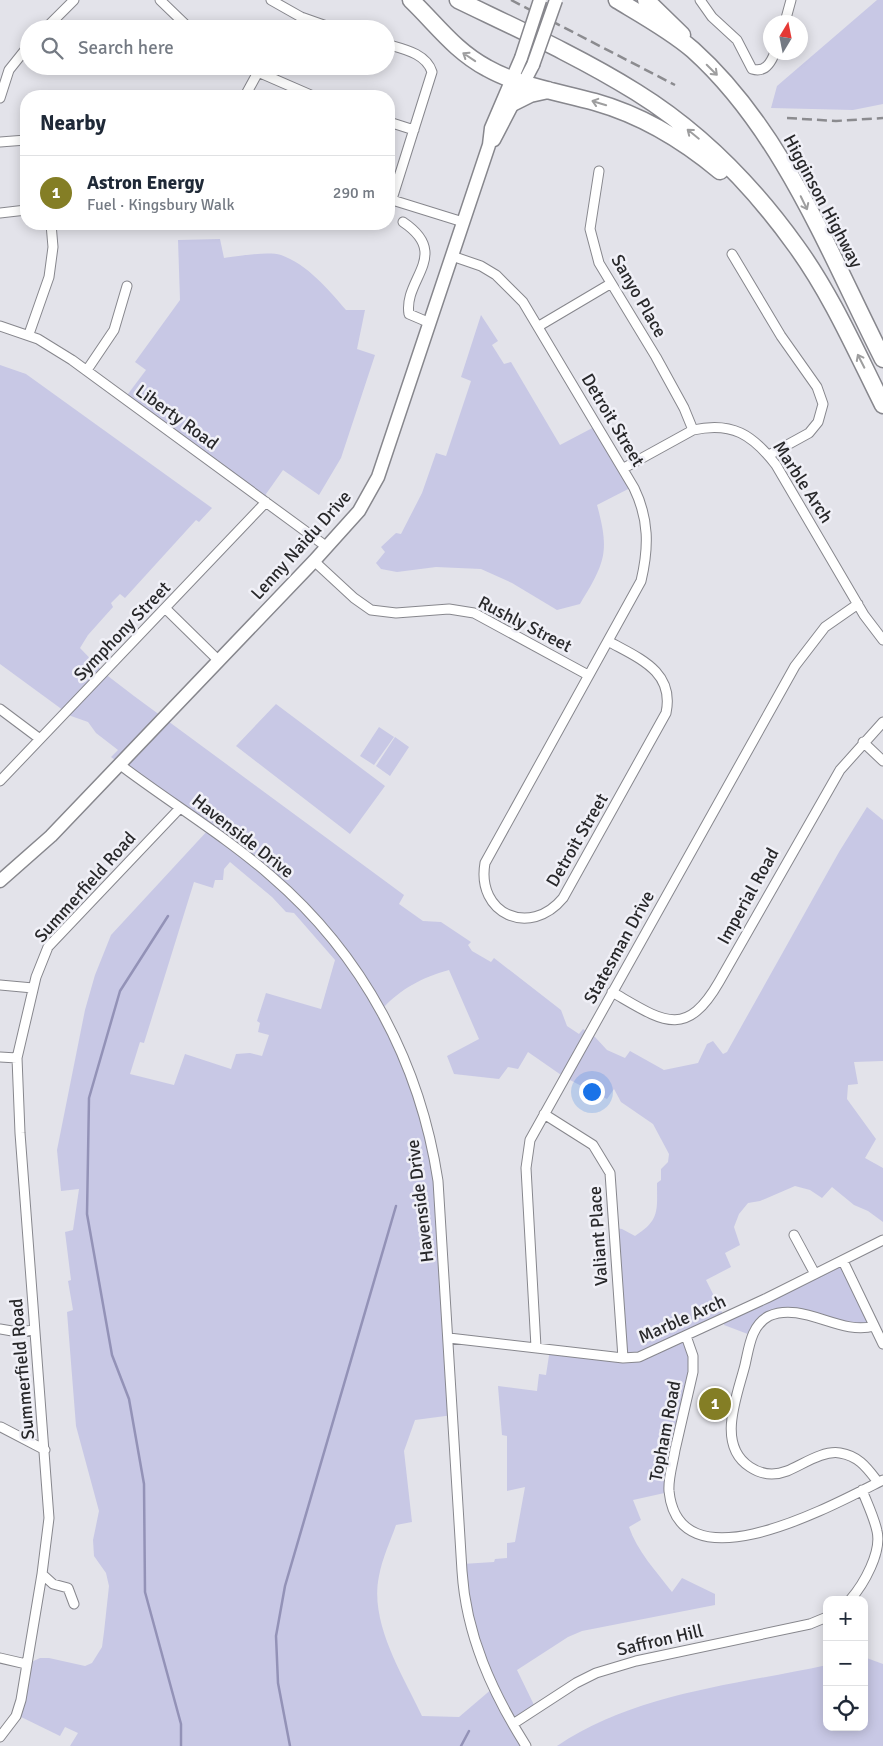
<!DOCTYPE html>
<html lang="en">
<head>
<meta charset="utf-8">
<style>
  :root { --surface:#fff; --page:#f6f6f7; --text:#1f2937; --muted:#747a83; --line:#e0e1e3; --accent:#847e25 }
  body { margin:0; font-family:Signika,sans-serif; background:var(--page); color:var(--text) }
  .controls { position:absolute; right:15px; bottom:15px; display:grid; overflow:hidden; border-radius:10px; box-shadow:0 2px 12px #0003 }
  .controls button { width:45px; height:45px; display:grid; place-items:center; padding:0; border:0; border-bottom:1px solid var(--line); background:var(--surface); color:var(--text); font:25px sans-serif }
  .compass { position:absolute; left:763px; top:15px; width:45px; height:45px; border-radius:50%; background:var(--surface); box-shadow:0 2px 12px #0003; rotate:10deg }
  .you { position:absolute; left:591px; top:1091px; width:18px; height:18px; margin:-12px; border:4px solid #fff; border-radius:50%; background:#1a73e8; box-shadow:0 0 0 8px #1a73e833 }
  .badge { display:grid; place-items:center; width:32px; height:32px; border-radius:50%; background:var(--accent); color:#fff; font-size:16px; font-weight:700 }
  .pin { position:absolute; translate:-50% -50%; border:2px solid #fff; box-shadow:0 1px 5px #0006 }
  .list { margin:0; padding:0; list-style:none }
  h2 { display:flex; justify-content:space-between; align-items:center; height:65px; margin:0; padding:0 20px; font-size:21px }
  h2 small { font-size:16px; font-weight:400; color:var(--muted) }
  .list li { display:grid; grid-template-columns:32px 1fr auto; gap:15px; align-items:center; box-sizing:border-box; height:75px; padding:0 20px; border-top:1px solid var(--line) }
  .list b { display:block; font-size:19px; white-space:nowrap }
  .list p { margin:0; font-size:16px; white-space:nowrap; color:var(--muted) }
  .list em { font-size:16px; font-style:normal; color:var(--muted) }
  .icon { flex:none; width:28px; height:28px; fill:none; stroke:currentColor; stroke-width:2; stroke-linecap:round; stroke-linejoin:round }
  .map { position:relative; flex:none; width:883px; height:1746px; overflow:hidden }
  .search { position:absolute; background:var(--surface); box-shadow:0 2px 12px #0003; left:20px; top:20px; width:375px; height:55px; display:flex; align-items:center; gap:12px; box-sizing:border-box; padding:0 18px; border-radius:28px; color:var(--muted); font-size:19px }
  .panel { position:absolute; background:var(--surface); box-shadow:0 2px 12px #0003; left:20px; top:90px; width:375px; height:140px; border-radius:20px }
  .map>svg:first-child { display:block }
  .green { fill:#c8c8e5; fill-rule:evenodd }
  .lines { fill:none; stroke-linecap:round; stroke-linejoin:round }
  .stream { stroke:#9392b7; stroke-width:2.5 }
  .street-casing { stroke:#87878d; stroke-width:11 }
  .secondary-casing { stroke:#87878d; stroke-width:15 }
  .highway-casing { stroke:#87878d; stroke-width:19 }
  .street { stroke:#fff; stroke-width:9 }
  .secondary { stroke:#fff; stroke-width:12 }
  .highway { stroke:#fff; stroke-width:16 }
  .rail { stroke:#8b8b8f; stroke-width:2.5; stroke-dasharray:10 5; stroke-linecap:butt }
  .secondary-bridge-casing { stroke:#87878d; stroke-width:15; stroke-linecap:butt }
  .secondary-bridge { stroke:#fff; stroke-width:12 }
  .oneway { stroke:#9e9e9f }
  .labels { text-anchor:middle; stroke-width:5; stroke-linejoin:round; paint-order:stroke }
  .street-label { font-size:18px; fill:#28282a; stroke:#f0f0f7 }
</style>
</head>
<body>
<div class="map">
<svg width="883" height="1746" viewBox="0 0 883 1746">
  <rect width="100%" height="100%" fill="#e3e3ea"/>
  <path class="green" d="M877,0H883V104L853,110L771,108L777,86Z
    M220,239L224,258C238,256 268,251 281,255C307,264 329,290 346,310H365L357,349L375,355L341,458L319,495L283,470L266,494L267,501L125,398L146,370L135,362L180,300L178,240Z
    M481,315L498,341L492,345L504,364L511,362L560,445L598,425L634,486L597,505C610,552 605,563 580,604L557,610L512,583L481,569L436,567L397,572L381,569L376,563L385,552L381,547L396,533L401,534L422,493L436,453L446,456L471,381L461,377Z
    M0,365L26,374L212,508L199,522L196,520L125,598L120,594L111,603L113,607L88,635L80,648L104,673L134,696L404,895L399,904L423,921L441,922L471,942L468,945L472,951L491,962L494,958L561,1010L567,1026L579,1034L583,1029L595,1037L607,1050L625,1058L630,1051L664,1070L698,1063L707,1044L713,1041L723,1054L727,1052L839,852L867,807L883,820V1061L854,1062L858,1084L848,1085L847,1099L876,1139L865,1158L883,1168V1222L868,1211L854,1205L832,1187L822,1198L810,1190L795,1186L760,1201L748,1203L739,1214L734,1227L740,1245L725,1253L731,1267L706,1280L725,1318L843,1261L874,1326L868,1328L796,1314L770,1317L753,1336L724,1325L725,1319L686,1336L693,1357L669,1492L633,1500L641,1520L629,1527C637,1551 656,1571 672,1592L682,1578L715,1594V1605L582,1631L568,1637L517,1670L536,1709L513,1724L527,1746H70L78,1733L65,1727L60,1736L17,1715L27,1664L40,1658H49L85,1666L92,1663L102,1647L104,1632L109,1586L106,1573L94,1556L93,1540L99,1511L76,1426L67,1312L73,1310L68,1281L71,1280L65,1232L73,1230L79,1189L61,1191L57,1150L85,1010L95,975L111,935L209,829L111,757L118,750L96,733L88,722L71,716L0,664ZM230,862L272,897L286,912L294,913L335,960L321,1009L266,993L257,1021L260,1023L258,1032L269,1035L262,1056L250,1053L236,1054L231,1069L185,1054L174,1085L130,1074L140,1042L144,1043L194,882L213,888L215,880H223L224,869ZM449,970L479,1039L447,1056L454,1074L499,1079L508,1067L518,1069L528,1052L564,1077L607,1099L614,1089L621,1102L653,1124L669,1154L668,1162L661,1169V1180L657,1183C657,1211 660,1220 635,1236L622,1229L615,1228L623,1357L550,1349L546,1375L539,1374L537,1391L498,1386L502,1435L507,1436V1491L525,1487L515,1542L507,1543V1558L495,1559L494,1562L462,1564L481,1658L493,1688L459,1717L422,1716C403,1675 369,1623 379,1576C382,1559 390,1542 396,1525L412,1522L404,1451L415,1420L453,1415L432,1149L389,1024L382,1009C402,988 421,978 449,970Z
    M276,704L385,786L350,834L236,746Z
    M379,727L394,737L374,765L360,756Z
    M395,737L409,747L390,776L376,766Z
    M864,1657L883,1664V1746H557C636,1693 735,1685 827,1665V1727H864Z"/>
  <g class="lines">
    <path class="stream" d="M168,916L120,991L89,1098L87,1214L112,1355L129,1399L144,1484L145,1592L181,1724V1746
      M290,1746L278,1683L276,1636L285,1586L396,1206
      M461,1746L469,1731"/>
    <defs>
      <path id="street" d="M160,0L190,29
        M271,0L301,17L335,29
        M700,0L712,17L737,40L752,69C765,73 771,63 775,52
        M785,22L791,0
        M45,29L74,0
        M386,44C403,49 426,53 432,72L392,199
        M244,66L313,96
        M245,96L257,74
        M0,98L9,70L29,45
        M389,122L414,130
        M0,142L26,140
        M599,171L590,229L599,263L656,357L684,408L693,430
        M389,199L463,222
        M0,213L26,210
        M403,222C452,255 403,279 409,314L430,323
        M732,254L781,336L817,387L823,404L818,422L809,433L769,455
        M452,256L481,266L496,275L523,302L634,488C649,519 649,547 641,581L485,863C476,914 530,938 563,898L666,713C675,671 638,658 608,641
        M0,326L38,339L72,360L327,547
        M539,326L610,284
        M29,334L49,277L53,247L51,224
        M87,370L114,330L127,286
        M624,468L693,430C732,421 753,435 776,465L864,615L883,640
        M314,561L354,598L371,610L396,613L449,609L474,613L588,675
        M166,609L218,660
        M0,709L40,739
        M863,742L883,761
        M119,764C169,802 224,835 271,876C363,955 420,1062 438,1181L462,1571C466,1635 492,1692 526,1746
        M0,781L266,502
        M0,985L33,988
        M612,992C661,1020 685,1041 719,982L840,770L883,722
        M0,1057L17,1058
        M544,1114L593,1145L610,1173L623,1358
        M794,1235L815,1274
        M843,1261L883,1344
        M874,1326C840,1336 803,1301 769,1316C751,1325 749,1348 745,1365C737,1397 716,1445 750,1467C762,1475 774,1476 787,1471C802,1465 823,1450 840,1453C859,1456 867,1468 878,1482
        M0,1329L18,1332L34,1330
        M686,1336L693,1356V1372C687,1398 681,1424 675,1450C673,1463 668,1478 669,1491C679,1591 837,1503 883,1480
        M449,1338L623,1358L639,1357L767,1298L883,1240
        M536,1347L526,1168L530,1140L795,666L825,627L858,604
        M1,1427L45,1450
        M42,1574L53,1584L68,1588L74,1604
        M850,1600C864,1584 882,1552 877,1531C874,1517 867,1503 862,1490
        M0,1658L26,1664
        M513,1724L576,1683L596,1673L636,1661L810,1624L827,1617
        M0,1737L16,1716L21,1700L42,1574L49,1518L20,1133L17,1058L36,977L48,947L180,808"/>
      <path id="secondary" d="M494,140L533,65
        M0,881L51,836L314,561L359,511L378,477L489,145L491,128L521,58"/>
      <path id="highway" d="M411,0C436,24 455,51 487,68C519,86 559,92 595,102C641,115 683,140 720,171
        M458,0C518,29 580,57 636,92C699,131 753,186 796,246C831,294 856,351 883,405
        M617,0C642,15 671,31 693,50C783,131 829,253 883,359
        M646,0L682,35
        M514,102L530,94L548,90"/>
    </defs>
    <use href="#street" class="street-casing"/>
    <use href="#secondary" class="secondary-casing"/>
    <use href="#highway" class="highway-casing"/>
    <use href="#street" class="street"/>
    <use href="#secondary" class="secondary"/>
    <use href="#highway" class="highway"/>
    <path class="rail" d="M511,0L675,85
      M787,118L836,121L883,118"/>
    <defs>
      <path id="secondary-bridge" d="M521,58L540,0
        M533,65L556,0"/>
    </defs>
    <use href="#secondary-bridge" class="secondary-bridge-casing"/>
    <use href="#secondary-bridge" class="secondary-bridge"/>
  </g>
  <defs><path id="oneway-shaft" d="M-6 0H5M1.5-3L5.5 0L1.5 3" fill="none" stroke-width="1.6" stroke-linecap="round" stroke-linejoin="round" transform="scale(1.25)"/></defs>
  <g class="oneway">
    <use href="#oneway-shaft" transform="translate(469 57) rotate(-146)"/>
    <use href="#oneway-shaft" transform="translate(712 70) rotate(45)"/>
    <use href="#oneway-shaft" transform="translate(599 103) rotate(-163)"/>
    <use href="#oneway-shaft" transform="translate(693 134) rotate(-141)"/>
    <use href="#oneway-shaft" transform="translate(804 203) rotate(64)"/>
    <use href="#oneway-shaft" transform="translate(861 361) rotate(-117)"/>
  </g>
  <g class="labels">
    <g class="street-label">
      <text transform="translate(823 201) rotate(62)" y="6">Higginson Highway</text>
      <text transform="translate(639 296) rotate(60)" y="6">Sanyo Place</text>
      <text transform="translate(177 417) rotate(36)" y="6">Liberty Road</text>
      <text transform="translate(613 420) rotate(59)" y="6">Detroit Street</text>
      <text transform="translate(803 482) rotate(57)" y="6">Marble Arch</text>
      <text transform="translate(301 545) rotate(-48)" y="6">Lenny Naidu Drive</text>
      <text transform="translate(525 624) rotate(27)" y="6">Rushly Street</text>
      <text transform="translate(122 631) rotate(-46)" y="6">Symphony Street</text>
      <text transform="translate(243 836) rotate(38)" y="6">Havenside Drive</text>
      <text transform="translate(577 840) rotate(-60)" y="6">Detroit Street</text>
      <text transform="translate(85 887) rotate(-48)" y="6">Summerfield Road</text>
      <text transform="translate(748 896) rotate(-61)" y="6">Imperial Road</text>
      <text transform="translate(619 947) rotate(-61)" y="6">Statesman Drive</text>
      <text transform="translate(420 1201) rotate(-97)" y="6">Havenside Drive</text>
      <text transform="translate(598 1236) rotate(-94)" y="6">Valiant Place</text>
      <text transform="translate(682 1319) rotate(-24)" y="6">Marble Arch</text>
      <text transform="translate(22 1369) rotate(-95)" y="6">Summerfield Road</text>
      <text transform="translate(665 1431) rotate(-79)" y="6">Topham Road</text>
      <text transform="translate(660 1640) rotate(-13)" y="6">Saffron Hill</text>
    </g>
  </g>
</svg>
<div class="controls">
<button>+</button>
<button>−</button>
<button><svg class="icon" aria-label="locate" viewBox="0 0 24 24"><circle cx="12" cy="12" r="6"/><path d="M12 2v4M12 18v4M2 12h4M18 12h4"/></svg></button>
</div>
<svg class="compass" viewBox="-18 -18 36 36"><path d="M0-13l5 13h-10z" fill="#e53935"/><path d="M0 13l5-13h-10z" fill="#747a83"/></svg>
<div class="you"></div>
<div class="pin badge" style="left:715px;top:1404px">1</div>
<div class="search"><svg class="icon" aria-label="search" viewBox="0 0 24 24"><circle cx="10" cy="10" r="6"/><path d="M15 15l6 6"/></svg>Search here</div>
<section class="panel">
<h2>Nearby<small></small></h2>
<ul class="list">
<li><span class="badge">1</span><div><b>Astron Energy</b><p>Fuel · Kingsbury Walk</p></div><em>290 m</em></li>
</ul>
</section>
</div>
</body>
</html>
